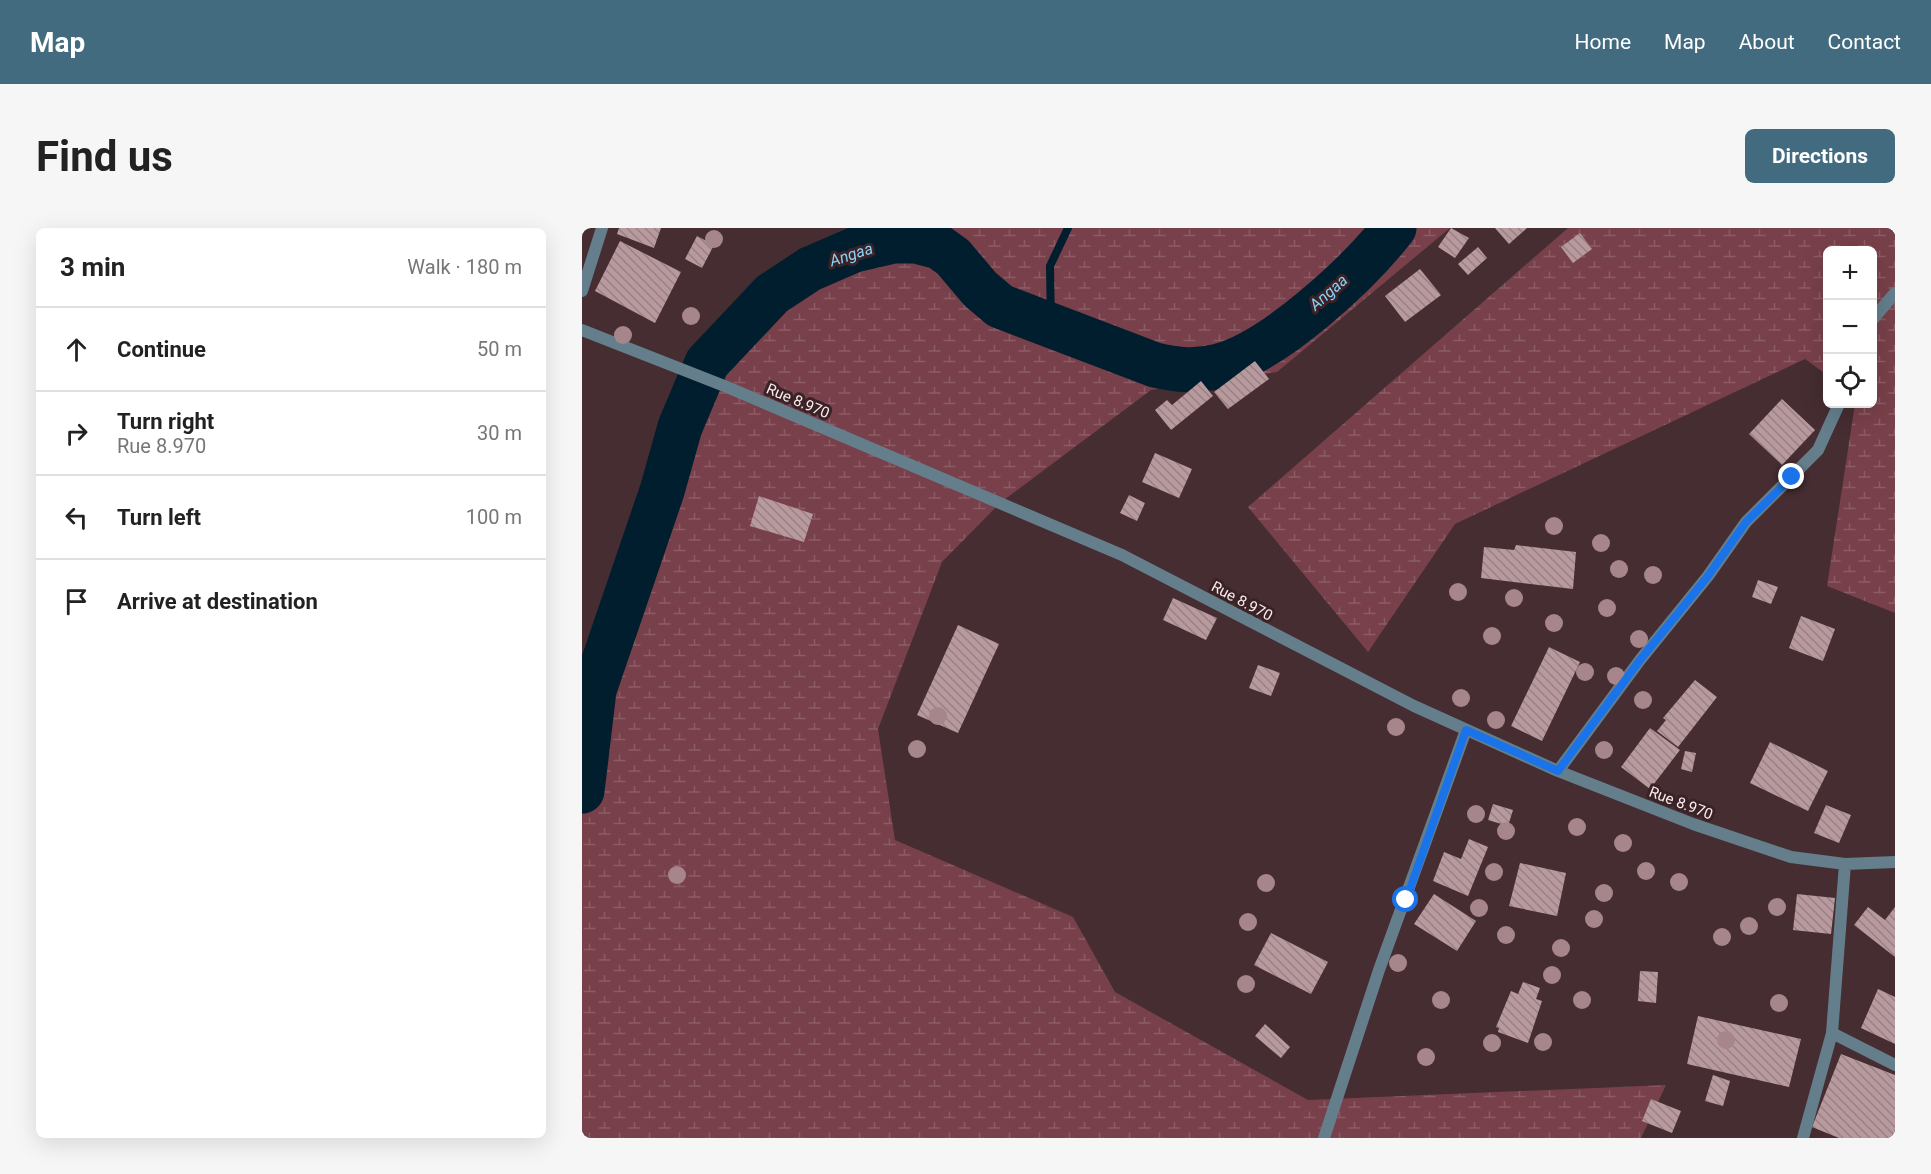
<!DOCTYPE html>
<html lang="en">
<head>
<meta charset="utf-8">
<style>
  :root { --surface:#fff; --page:#f6f6f6; --text:#222; --muted:#767676; --line:#e0e0e0; --accent:#426b7f }
  body { margin:0; font-family:Roboto,sans-serif; background:var(--page); color:var(--text) }
  .controls { position:absolute; right:18px; top:18px; display:grid; overflow:hidden; border-radius:9px; box-shadow:0 6px 24px #0002 }
  .controls button { width:54px; height:54px; display:grid; place-items:center; padding:0; border:0; border-bottom:2px solid var(--line); background:var(--surface); color:var(--text); font:30px sans-serif }
  .stop { position:absolute; width:18px; height:18px; margin:-14px; border:4px solid #1a73e8; border-radius:50%; background:#fff }
  .stop.end { background:#1a73e8; border-color:#fff; box-shadow:0 2px 6px #0008 }
  .list { margin:0; padding:0; list-style:none }
  h2 { display:flex; justify-content:space-between; align-items:center; height:78px; margin:0; padding:0 24px; font-size:26px }
  h2 small { font-size:20px; font-weight:400; color:var(--muted) }
  .list li { display:grid; grid-template-columns:39px 1fr auto; gap:18px; align-items:center; box-sizing:border-box; height:84px; padding:0 24px; border-top:2px solid var(--line) }
  .list b { display:block; font-size:22px; white-space:nowrap }
  .list p { margin:0; font-size:20px; white-space:nowrap; color:var(--muted) }
  .list em { font-size:20px; font-style:normal; color:var(--muted) }
  .icon { flex:none; width:33px; height:33px; fill:none; stroke:currentColor; stroke-width:2; stroke-linecap:round; stroke-linejoin:round }
  .map { position:relative; flex:none; width:1313px; height:910px; overflow:hidden; border-radius:9px }
  header { display:flex; align-items:center; gap:36px; box-sizing:border-box; height:84px; padding:0 30px; background:var(--accent); color:#fff }
  header strong { font-size:28px }
  nav { display:flex; gap:33px; margin-inline-start:auto; font-size:21px }
  .intro { display:flex; align-items:center; justify-content:space-between; box-sizing:border-box; height:144px; padding:0 36px }
  h1 { margin:0; font-size:42px }
  .button { padding:15px 27px; border-radius:9px; background:var(--accent); color:#fff; font-size:21px; font-weight:700 }
  main { display:flex; gap:36px; padding:0 36px }
  aside { flex:1; background:var(--surface); border-radius:9px; box-shadow:0 6px 24px #0002 }
  .map>svg:first-child { display:block }
  .forest { fill:url(#forest-crowns) }
  .wetland { fill:url(#wetland-marsh) }
  .lines { fill:none; stroke-linecap:round; stroke-linejoin:round }
  .stream { stroke:#001e2d; stroke-width:8 }
  .river { stroke:#001e2d; stroke-width:45 }
  .building { fill:url(#building-back-hatch) }
  .street { stroke:#647e8b; stroke-width:12 }
  .tree { fill:#a6868b }
  .route { stroke:#1a73e8; stroke-width:8 }
  .labels { text-anchor:middle; stroke-width:6; stroke-linejoin:round; paint-order:stroke }
  .street-label { font-size:15px; fill:#fcebed; stroke:#3a2327 }
  .water-label { font-size:16px; font-style:italic; fill:#89d1f6; stroke:#3a2327 }
</style>
</head>
<body>
<header>
<strong>Map</strong>
<nav><a>Home</a><a>Map</a><a>About</a><a>Contact</a></nav>
</header>
<div class="intro"><h1>Find us</h1><a class="button">Directions</a></div>
<main>
<aside>
<h2>3 min<small>Walk · 180 m</small></h2>
<ul class="list">
<li><svg class="icon" aria-label="ahead" viewBox="0 0 24 24"><path d="M12 20V5M6 11l6-6 6 6"/></svg><div><b>Continue</b></div><em>50 m</em></li>
<li><svg class="icon" aria-label="right" viewBox="0 0 24 24"><path d="M7 20v-9h11M14 6l5 5-5 5"/></svg><div><b>Turn right</b><p>Rue 8.970</p></div><em>30 m</em></li>
<li><svg class="icon" aria-label="left" viewBox="0 0 24 24"><path d="M17 20v-9H6M10 6l-5 5 5 5"/></svg><div><b>Turn left</b></div><em>100 m</em></li>
<li><svg class="icon" aria-label="arrive" viewBox="0 0 24 24"><path d="M6 21V4h12l-3 4 3 4H6"/></svg><div><b>Arrive at destination</b></div></li>
</ul>
</aside>
<div class="map">
<svg width="1313" height="910" viewBox="0 0 1313 910">
  <defs>
    <pattern id="forest-crowns" width="20" height="18" patternUnits="userSpaceOnUse" patternTransform="scale(1.5)"><rect width="20" height="18" fill="#78404a"/><path d="M2 6a3 3 0 1 1 6 0M12 15a3 3 0 1 1 6 0" fill="none" stroke="#8c5c64"/></pattern>
    <pattern id="wetland-marsh" width="20" height="14" patternUnits="userSpaceOnUse" patternTransform="scale(1.5)"><rect width="20" height="14" fill="#78404a"/><path d="M1 5h8M5 5V1M11 12h8M15 12V8" fill="none" stroke="#8c5c64"/></pattern>
    <pattern id="building-back-hatch" width="6" height="6" patternUnits="userSpaceOnUse" patternTransform="scale(1.5)"><rect width="6" height="6" fill="#b89a9e"/><path d="M-1 5l2 2M0 0l6 6M5-1l2 2" fill="none" stroke="#988184"/></pattern>
  </defs>
  <rect width="100%" height="100%" fill="#452d31"/>
  <path class="forest" d="M12,462L0,563V478Z"/>
  <path class="wetland" d="M309,0H868L695,144L569,162L418,275L360,334L296,501L313,612L491,689L533,764L726,872L1084,857L1059,910H0V563L12,462L80,263L98,199L125,135L190,66L246,32L311,13Z
    M986,0H1313V385L1245,358L1273,176H1290V22H1246L1245,147L1223,131L873,296L786,424L666,279Z"/>
  <g class="lines">
    <path class="stream" d="M469,99L468,38L486,0"/>
    <path class="river" d="M0,563L12,462L80,263L98,199L125,135L190,66L228,41L272,22L311,13H334L357,19L371,29L398,61L418,78L573,137C595,142 614,144 637,138C693,123 776,46 812,0"/>
  </g>
  <path class="building" d="M37,0H79L72,20L35,6Z
    M869,0L887,10L873,30L856,19Z
    M913,0H945L927,16Z
    M998,5L1010,21L991,35L979,19Z
    M115,8L132,17L120,40L103,31Z
    M38,13L99,44L73,95L13,63Z
    M896,19L905,30L886,47L876,36Z
    M838,41L859,67L823,94L803,68Z
    M673,133L687,151L646,181L632,164Z
    M619,153L631,168L589,202L573,182L585,172L590,177Z
    M1200,171L1233,202L1200,237L1167,206Z
    M573,225L610,241L597,270L560,254Z
    M547,267L563,275L555,293L538,285Z
    M177,268L231,286L222,314L168,298Z
    M934,317L994,324L991,361L899,350L902,319L932,322Z
    M1176,352L1196,359L1189,376L1170,369Z
    M591,370L635,390L624,412L581,392Z
    M1219,388L1253,401L1241,433L1207,420Z
    M376,397L417,416L376,505L335,487Z
    M967,419L998,434L960,513L929,498Z
    M676,437L698,445L689,468L667,460Z
    M1113,452L1135,469L1096,519L1075,503L1084,492L1081,490Z
    M1068,500L1098,522L1068,561L1039,539Z
    M1188,514L1246,543L1226,583L1168,555Z
    M1103,523L1114,525L1110,544L1099,541Z
    M911,576L931,582L926,598L906,592Z
    M1244,577L1269,587L1257,615L1232,605Z
    M887,611L906,619L886,668L851,653L862,624L879,631Z
    M938,635L984,645L975,688L927,678Z
    M852,666L894,693L875,723L832,696Z
    M1215,666L1253,670L1249,706L1211,702Z
    M1286,679L1303,692L1313,679V729L1272,697Z
    M689,705L746,734L729,766L672,737Z
    M1058,743L1076,744L1074,775L1056,773Z
    M941,754L958,760L954,771L960,773L946,815L916,804L917,800L914,799L929,763L936,766Z
    M1296,761L1313,769V816L1279,800Z
    M1116,788L1219,811L1207,859L1105,836Z
    M683,796L708,819L699,830L673,808Z
    M1259,826L1313,847V910H1257L1230,899Z
    M1131,847L1148,853L1141,878L1123,873Z
    M1069,871L1099,883L1090,905L1060,893Z"/>
  <g class="lines">
    <path class="street" d="M0,63L20,0
      M1290,92L1313,65
      M0,102L145,159L540,327L832,478L976,543L1111,596L1209,629L1263,636L1313,634
      M976,543L1058,432L1126,348L1164,294L1236,222L1257,176
      M1250,805L1313,837
      M742,910L797,742L884,502
      M1221,910L1250,805L1263,636"/>
  </g>
  <g class="tree">
    <circle cx="132" cy="11" r="9"/>
    <circle cx="109" cy="88" r="9"/>
    <circle cx="41" cy="107" r="9"/>
    <circle cx="972" cy="298" r="9"/>
    <circle cx="1019" cy="315" r="9"/>
    <circle cx="1037" cy="341" r="9"/>
    <circle cx="1071" cy="347" r="9"/>
    <circle cx="876" cy="364" r="9"/>
    <circle cx="932" cy="370" r="9"/>
    <circle cx="1025" cy="380" r="9"/>
    <circle cx="972" cy="395" r="9"/>
    <circle cx="910" cy="408" r="9"/>
    <circle cx="1057" cy="411" r="9"/>
    <circle cx="1003" cy="444" r="9"/>
    <circle cx="1034" cy="448" r="9"/>
    <circle cx="879" cy="470" r="9"/>
    <circle cx="1061" cy="472" r="9"/>
    <circle cx="356" cy="488" r="9"/>
    <circle cx="914" cy="492" r="9"/>
    <circle cx="814" cy="499" r="9"/>
    <circle cx="335" cy="521" r="9"/>
    <circle cx="1022" cy="522" r="9"/>
    <circle cx="894" cy="586" r="9"/>
    <circle cx="995" cy="599" r="9"/>
    <circle cx="924" cy="603" r="9"/>
    <circle cx="1041" cy="615" r="9"/>
    <circle cx="1064" cy="643" r="9"/>
    <circle cx="912" cy="644" r="9"/>
    <circle cx="95" cy="647" r="9"/>
    <circle cx="1097" cy="654" r="9"/>
    <circle cx="684" cy="655" r="9"/>
    <circle cx="1022" cy="665" r="9"/>
    <circle cx="1195" cy="679" r="9"/>
    <circle cx="897" cy="680" r="9"/>
    <circle cx="1012" cy="691" r="9"/>
    <circle cx="666" cy="694" r="9"/>
    <circle cx="1167" cy="698" r="9"/>
    <circle cx="924" cy="707" r="9"/>
    <circle cx="1140" cy="709" r="9"/>
    <circle cx="979" cy="720" r="9"/>
    <circle cx="816" cy="735" r="9"/>
    <circle cx="970" cy="747" r="9"/>
    <circle cx="664" cy="756" r="9"/>
    <circle cx="859" cy="772" r="9"/>
    <circle cx="1000" cy="772" r="9"/>
    <circle cx="1197" cy="775" r="9"/>
    <circle cx="1144" cy="812" r="9"/>
    <circle cx="961" cy="814" r="9"/>
    <circle cx="910" cy="815" r="9"/>
    <circle cx="844" cy="829" r="9"/>
  </g>
  <g class="lines">
    <path class="route" d="M824,672L884,502L976,543L1058,432L1126,348L1164,294L1210,249"/>
  </g>
  <g class="labels">
    <g class="street-label">
      <text transform="translate(216 173) rotate(23)" y="5">Rue 8.970</text>
      <text transform="translate(660 373) rotate(28)" y="5">Rue 8.970</text>
      <text transform="translate(1099 575) rotate(21)" y="5">Rue 8.970</text>
    </g>
    <g class="water-label">
      <text transform="translate(269 26) rotate(-18)" y="6">Angaa</text>
      <text transform="translate(746 64) rotate(-42)" y="6">Angaa</text>
    </g>
  </g>
</svg>
<div class="controls">
<button>+</button>
<button>−</button>
<button><svg class="icon" aria-label="locate" viewBox="0 0 24 24"><circle cx="12" cy="12" r="6"/><path d="M12 2v4M12 18v4M2 12h4M18 12h4"/></svg></button>
</div>
<div class="stop" style="left:824px;top:672px"></div>
<div class="stop end" style="left:1210px;top:249px"></div>
</div>
</main>
</body>
</html>
